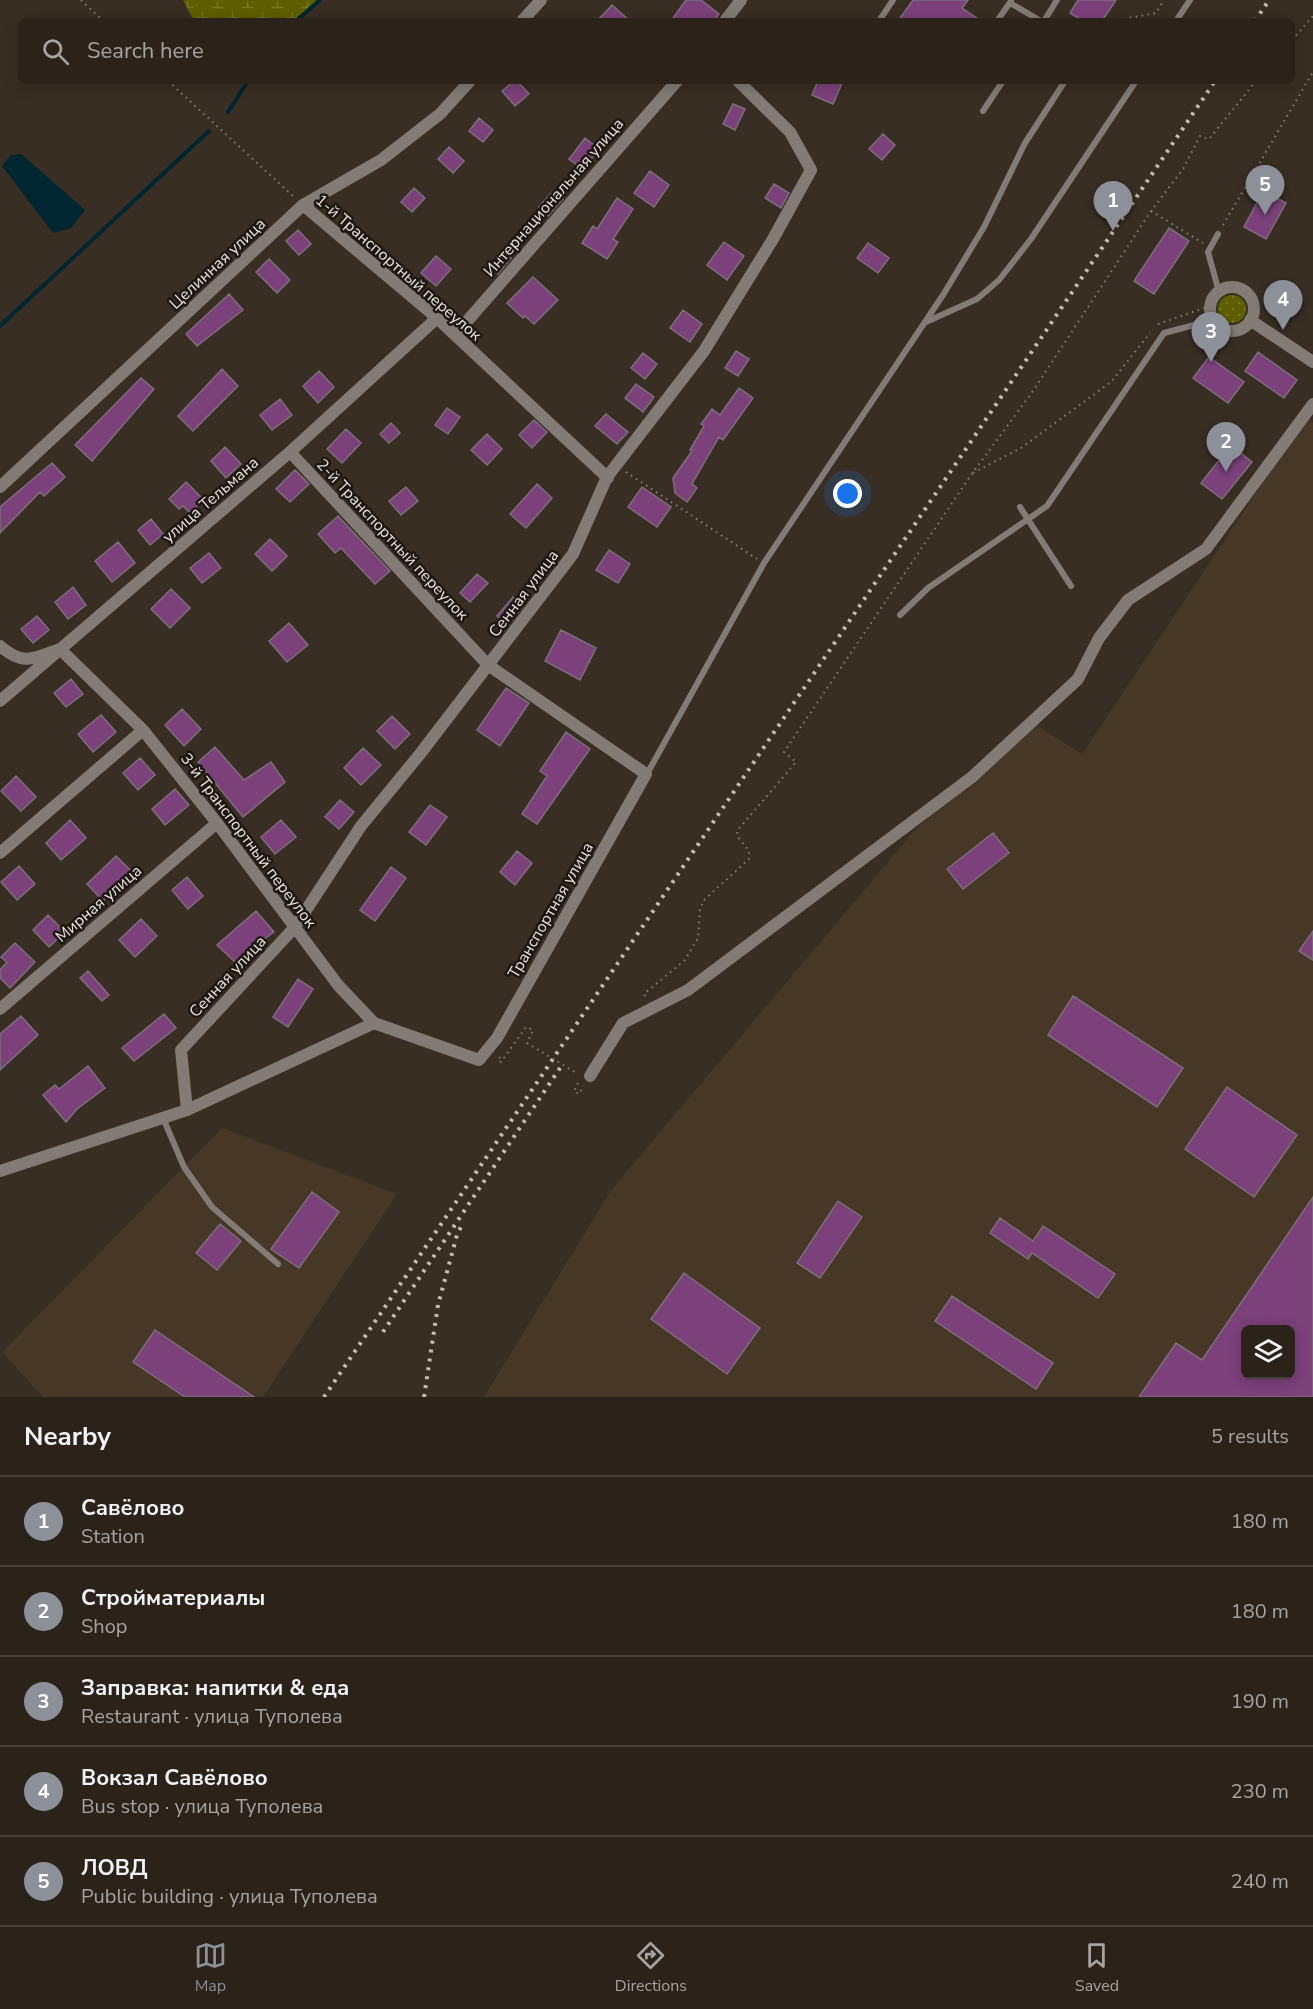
<!DOCTYPE html>
<html lang="en">
<head>
<meta charset="utf-8">
<style>
  :root { --surface:#2b221a; --page:#372f27; --text:#f1f3f6; --muted:#a6a4a2; --line:#473f39; --accent:#8c9099 }
  body { margin:0; font-family:"Nunito Sans",sans-serif; background:var(--page); color:var(--text) }
  .controls { position:absolute; right:18px; bottom:18px; display:grid; overflow:hidden; border-radius:9px; box-shadow:0 3px 15px #0003 }
  .controls button { width:54px; height:54px; display:grid; place-items:center; padding:0; border:0; border-bottom:2px solid var(--line); background:var(--surface); color:var(--text); font:30px sans-serif }
  .you { position:absolute; left:848px; top:494px; width:21px; height:21px; margin:-15px; border:4px solid #fff; border-radius:50%; background:#1a73e8; box-shadow:0 0 0 9px #1a73e833 }
  .badge { display:grid; place-items:center; width:39px; height:39px; border-radius:50%; background:var(--accent); color:#fff; font-size:20px; font-weight:700 }
  .pin { position:absolute; translate:-50% -50px; filter:drop-shadow(0 2px 3px #0008) }
  .pin::after { content:''; position:absolute; top:32px; width:21px; height:18px; background:inherit; clip-path:polygon(0 0,100% 0,50% 100%) }
  .list { margin:0; padding:0; list-style:none }
  h2 { display:flex; justify-content:space-between; align-items:center; height:78px; margin:0; padding:0 24px; font-size:26px }
  h2 small { font-size:20px; font-weight:400; color:var(--muted) }
  .list li { display:grid; grid-template-columns:39px 1fr auto; gap:18px; align-items:center; box-sizing:border-box; height:90px; padding:0 24px; border-top:2px solid var(--line) }
  .list b { display:block; font-size:22px; white-space:nowrap }
  .list p { margin:0; font-size:20px; white-space:nowrap; color:var(--muted) }
  .list em { font-size:20px; font-style:normal; color:var(--muted) }
  .icon { flex:none; width:33px; height:33px; fill:none; stroke:currentColor; stroke-width:2; stroke-linecap:round; stroke-linejoin:round }
  .map { position:relative; flex:none; width:1313px; height:1397px; overflow:hidden }
  .search { position:absolute; background:var(--surface); box-shadow:0 3px 15px #0003; left:18px; right:18px; top:18px; height:66px; display:flex; align-items:center; gap:15px; box-sizing:border-box; padding:0 21px; border-radius:9px; color:var(--muted); font-size:22px }
  .sheet { height:528px; background:var(--surface) }
  nav { display:flex; justify-content:space-around; align-items:center; box-sizing:border-box; height:84px; border-top:2px solid var(--line); background:var(--surface); font-size:16px; color:var(--muted) }
  nav a { display:grid; justify-items:center; gap:3px }
  nav .on { color:var(--accent) }
  .map>svg:first-child { display:block }
  .built { fill:#473727; fill-rule:evenodd }
  .grass { fill:url(#grass-dots) }
  .wetland { fill:url(#wetland-marsh) }
  .water { fill:#002631 }
  .lines { fill:none; stroke-linecap:round; stroke-linejoin:round }
  .stream { stroke:#002631; stroke-width:4 }
  .building { fill:#7c407b; stroke:#7c6f7b; stroke-width:1.5; fill-rule:evenodd }
  .path { stroke:#887e75; stroke-width:2; stroke-dasharray:1.5 4.5; stroke-linecap:butt }
  .service { stroke:#827b76; stroke-width:6 }
  .minor { stroke:#827b76; stroke-width:12 }
  .tertiary { stroke:#827b76; stroke-width:12 }
  .rail { stroke:#c5bcb4; stroke-width:4; stroke-dasharray:3 6; stroke-linecap:butt }
  .labels { text-anchor:middle; stroke-width:5; stroke-linejoin:round; paint-order:stroke }
  .street-label { font-size:16px; fill:#ede5de; stroke:#1d1813 }
</style>
</head>
<body>
<div class="map">
<svg width="1313" height="1397" viewBox="0 0 1313 1397">
  <defs>
    <pattern id="grass-dots" width="8" height="8" patternUnits="userSpaceOnUse" patternTransform="scale(1.5)"><rect width="8" height="8" fill="#5e5e01"/><path d="M2 2h.1M6 6h.1" fill="none" stroke="#757526" stroke-width="1.8" stroke-linecap="round"/></pattern>
    <pattern id="wetland-marsh" width="20" height="14" patternUnits="userSpaceOnUse" patternTransform="scale(1.5)"><rect width="20" height="14" fill="#5e5e01"/><path d="M1 5h8M5 5V1M11 12h8M15 12V8" fill="none" stroke="#757526"/></pattern>
  </defs>
  <rect width="100%" height="100%" fill="#392e23"/>
  <path class="built" d="M1306,418L1313,423V1397H484L612,1189L915,830L1033,723L1082,754ZM1246,1330H1290V1374H1246Z
    M222,1128L397,1194L263,1397H43L2,1352Z"/>
  <path class="grass" d="M1218 309a14 14 0 1 1 28 0a14 14 0 1 1-28 0Z"/>
  <path class="wetland" d="M183,0H320L296,21H194Z"/>
  <path class="water" d="M21,154L85,210L71,228L53,233L2,166L11,155Z"/>
  <g class="lines">
    <path class="stream" d="M296,21L320,0
      M228,112L248,81
      M0,326L209,131"/>
  </g>
  <path class="building" d="M686,0H701L719,14L714,21H671Z
    M913,0H968L962,8L981,21H898Z
    M1078,0H1116L1102,21H1083L1070,13Z
    M612,5L630,21H597Z
    M514,81H517L529,94L515,106L502,91Z
    M818,81H843L833,104L812,95Z
    M733,104L745,109L735,130L723,124Z
    M479,118L493,130L483,142L469,131Z
    M883,134L895,145L882,160L869,149Z
    M585,138L599,149L588,163L584,159L578,166L569,159Z
    M449,147L464,161L453,173L438,159Z
    M650,171L669,185L654,207L634,193Z
    M774,184L789,193L781,208L765,198Z
    M414,188L425,198L412,212L401,202Z
    M553,191L563,199L548,216L539,207Z
    M1263,191L1286,203L1266,239L1244,227Z
    M617,198L633,209L613,239L618,242L607,259L582,243L593,226L597,229Z
    M1169,228L1189,241L1154,294L1134,281Z
    M298,230L311,244L299,255L286,241Z
    M724,242L744,256L727,280L707,265Z
    M868,243L889,258L878,273L857,258Z
    M503,251L511,258L498,274L489,266Z
    M436,256L451,269L436,286L421,273Z
    M269,259L290,280L277,293L256,272Z
    M533,277L558,300L534,324L525,316L523,318L507,303Z
    M229,294L243,310L197,346L186,334Z
    M683,310L702,324L690,342L670,328Z
    M736,351L749,359L738,376L725,368Z
    M1258,352L1297,380L1284,398L1245,371Z
    M643,353L657,364L645,379L631,368Z
    M1209,357L1244,382L1228,403L1193,378Z
    M222,369L238,386L193,431L178,416Z
    M319,371L334,387L318,403L303,386Z
    M141,378L154,389L92,461L75,445Z
    M636,384L654,397L643,412L625,398Z
    M739,388L753,398L723,440L719,437L692,484L697,488L687,502L675,493L673,478L692,451L690,450L704,426L701,424L712,409L720,415Z
    M280,399L292,415L272,430L260,415Z
    M447,408L460,417L448,434L435,425Z
    M606,414L628,432L617,444L595,426Z
    M534,420L547,432L532,448L519,435Z
    M391,423L400,433L389,443L380,434Z
    M346,429L361,443L342,463L327,449Z
    M487,434L502,449L487,465L471,450Z
    M1231,445L1252,462L1222,499L1201,483Z
    M225,447L241,464L226,478L211,461Z
    M52,463L65,477L44,496L40,492L0,533V507Z
    M295,470L309,484L290,502L276,489Z
    M186,482L204,500L190,513L183,506L179,509L169,499Z
    M537,484L552,498L526,528L510,514Z
    M406,487L418,501L401,515L389,501Z
    M642,487L671,507L657,527L628,507Z
    M338,516L390,571L375,584L341,548L335,553L318,534Z
    M151,519L163,534L150,545L138,530Z
    M270,539L287,556L272,571L255,554Z
    M118,542L135,563L112,582L95,561Z
    M609,550L630,564L618,583L596,570Z
    M209,553L221,568L202,583L190,568Z
    M477,574L488,583L470,602L460,593Z
    M73,587L86,605L68,619L55,602Z
    M171,589L190,608L170,628L151,609Z
    M513,597L523,606L508,625L497,616Z
    M37,616L49,630L33,643L21,629Z
    M289,623L308,645L287,662L269,641Z
    M561,630L596,648L580,680L545,661Z
    M71,679L83,694L66,707L54,693Z
    M506,688L529,703L500,746L477,730Z
    M182,709L201,729L184,746L165,725Z
    M101,715L116,732L93,752L78,734Z
    M392,716L410,734L395,749L377,731Z
    M566,732L590,749L537,824L522,814L547,776L540,771Z
    M215,747L244,780L271,762L285,782L243,817L198,762Z
    M363,748L381,765L361,785L344,768Z
    M140,758L155,775L138,790L123,773Z
    M16,776L36,797L21,811L1,791Z
    M175,789L189,805L165,825L152,809Z
    M340,800L354,812L339,829L325,817Z
    M430,805L447,817L426,845L409,832Z
    M70,820L86,838L61,860L46,843Z
    M281,820L296,837L275,854L261,837Z
    M993,833L1009,853L963,889L947,869Z
    M517,851L532,863L515,885L500,872Z
    M116,856L132,872L103,901L87,884Z
    M19,866L35,884L17,900L1,882Z
    M391,867L406,878L375,921L360,910Z
    M187,877L203,896L188,909L172,890Z
    M256,911L274,932L255,946L238,965L217,945Z
    M48,915L65,932L49,947L33,930Z
    M141,919L157,936L135,957L119,940Z
    M1313,931V960L1299,951Z
    M15,943L35,962L10,988L0,978V970L7,962L1,957Z
    M88,971L109,995L102,1001L80,978Z
    M298,979L313,989L288,1027L273,1017Z
    M1073,996L1183,1068L1157,1107L1048,1035Z
    M164,1014L176,1028L134,1061L122,1048Z
    M21,1016L38,1035L0,1070V1034Z
    M88,1066L105,1088L77,1109L66,1122L43,1095L55,1085L59,1089Z
    M1227,1087L1297,1135L1254,1197L1185,1149Z
    M312,1192L339,1212L299,1268L271,1249Z
    M1313,1197V1397H1139L1176,1343L1202,1360ZM1245,1329H1290V1374H1245Z
    M838,1201L862,1217L820,1278L797,1263Z
    M1000,1218L1033,1241L1043,1226L1115,1274L1098,1298L1032,1253L1028,1259L990,1233Z
    M220,1224L241,1241L217,1270L196,1253Z
    M684,1273L760,1328L727,1374L651,1319Z
    M952,1296L1053,1363L1036,1389L935,1321Z
    M155,1330L254,1397H185L133,1362Z"/>
  <g class="lines">
    <path class="path" d="M81,0L103,21
      M1118,20L1156,13L1164,0
      M1292,40L1313,16
      M168,81L294,197
      M1151,211L1203,243
      M1223,225L1313,72
      M1158,324L1210,306
      M626,472L757,559
      M973,473L1021,448L1111,382L1150,333
      M645,996L644,994L685,960L698,938L700,910L704,900L749,859V851L738,837L737,831L796,762L784,752L971,475L1033,391L1151,211L1183,169L1200,136L1209,139L1256,81
      M500,1057L498,1060L501,1062L526,1027L533,1030L527,1043L578,1074
      M578,1083L574,1091L579,1094L584,1086"/>
    <path class="service" d="M1010,3L1041,21
      M879,21L893,0
      M997,21L1011,1
      M1044,21L1057,0
      M1176,21L1190,0
      M983,111L1003,81
      M1218,234L1208,252L1219,292
      M926,322L977,299L999,280L1031,239L1136,81
      M1020,507L1071,586
      M900,615L928,588L1047,506L1164,333L1213,320
      M647,774L764,563L943,295L984,227L1025,143L1065,81
      M163,1118L184,1167L212,1207L278,1264"/>
    <path class="minor" d="M522,21L541,0
      M725,21L741,0
      M303,205L437,318L608,478
      M455,335L677,81
      M0,487L303,205L381,160L440,114L470,81
      M0,646C24,666 32,659 60,649L143,730L217,823L338,985L374,1023L479,1060L497,1038L646,774L488,665L290,452
      M0,701L290,452L437,318
      M0,853L143,730
      M0,1009L217,823
      M590,1076L623,1023L688,990L972,777L1078,679L1099,638L1128,600L1206,549L1313,404
      M187,1110L181,1050L295,927L361,826L420,754L573,554L607,477L704,351L773,239L811,170L790,132L738,81
      M0,1171L187,1110L374,1023"/>
    <path class="tertiary" d="M1210 309a22 22 0 1 1 44 0a22 22 0 1 1-44 0Z
      M1250,320L1313,362"/>
    <path class="rail" d="M1255,21L1269,0
      M383,1332L562,1065
      M324,1397L1215,81
      M424,1397L438,1305L457,1235L462,1225"/>
  </g>
  <g class="labels">
    <g class="street-label">
      <text transform="translate(553 197) rotate(-49)" y="6">Интернациональная улица</text>
      <text transform="translate(217 263) rotate(-43)" y="6">Целинная улица</text>
      <text transform="translate(399 267) rotate(41)" y="6">1-й Транспортный переулок</text>
      <text transform="translate(210 499) rotate(-41)" y="6">улица Тельмана</text>
      <text transform="translate(393 539) rotate(47)" y="6">2-й Транспортный переулок</text>
      <text transform="translate(523 593) rotate(-53)" y="6">Сенная улица</text>
      <text transform="translate(249 840) rotate(53)" y="6">3-й Транспортный переулок</text>
      <text transform="translate(98 903) rotate(-41)" y="6">Мирная улица</text>
      <text transform="translate(550 910) rotate(-60)" y="6">Транспортная улица</text>
      <text transform="translate(227 976) rotate(-47)" y="6">Сенная улица</text>
    </g>
  </g>
</svg>
<div class="controls">
<button><svg class="icon" aria-label="layers" viewBox="0 0 24 24"><path d="M12 4l9 5-9 5-9-5zM3 14l9 5 9-5"/></svg></button>
</div>
<div class="you"></div>
<div class="pin badge" style="left:1113px;top:231px">1</div>
<div class="pin badge" style="left:1226px;top:472px">2</div>
<div class="pin badge" style="left:1211px;top:362px">3</div>
<div class="pin badge" style="left:1283px;top:330px">4</div>
<div class="pin badge" style="left:1265px;top:215px">5</div>
<div class="search"><svg class="icon" aria-label="search" viewBox="0 0 24 24"><circle cx="10" cy="10" r="6"/><path d="M15 15l6 6"/></svg>Search here</div>
</div>
<section class="sheet">
<h2>Nearby<small>5 results</small></h2>
<ul class="list">
<li><span class="badge">1</span><div><b>Савёлово</b><p>Station</p></div><em>180 m</em></li>
<li><span class="badge">2</span><div><b>Стройматериалы</b><p>Shop</p></div><em>180 m</em></li>
<li><span class="badge">3</span><div><b>Заправка: напитки &amp; еда</b><p>Restaurant · улица Туполева</p></div><em>190 m</em></li>
<li><span class="badge">4</span><div><b>Вокзал Савёлово</b><p>Bus stop · улица Туполева</p></div><em>230 m</em></li>
<li><span class="badge">5</span><div><b>ЛОВД</b><p>Public building · улица Туполева</p></div><em>240 m</em></li>
</ul>
</section>
<nav>
<a class="on"><svg class="icon" aria-label="map" viewBox="0 0 24 24"><path d="M3 6l6-2 6 2 6-2v14l-6 2-6-2-6 2zM9 4v14M15 6v14"/></svg>Map</a>
<a><svg class="icon" aria-label="directions" viewBox="0 0 24 24"><path d="M12 3l9 9-9 9-9-9zM9 14v-3h6M13 9l2 2-2 2"/></svg>Directions</a>
<a><svg class="icon" aria-label="saved" viewBox="0 0 24 24"><path d="M7 4h10v16l-5-4-5 4z"/></svg>Saved</a>
</nav>
</body>
</html>
